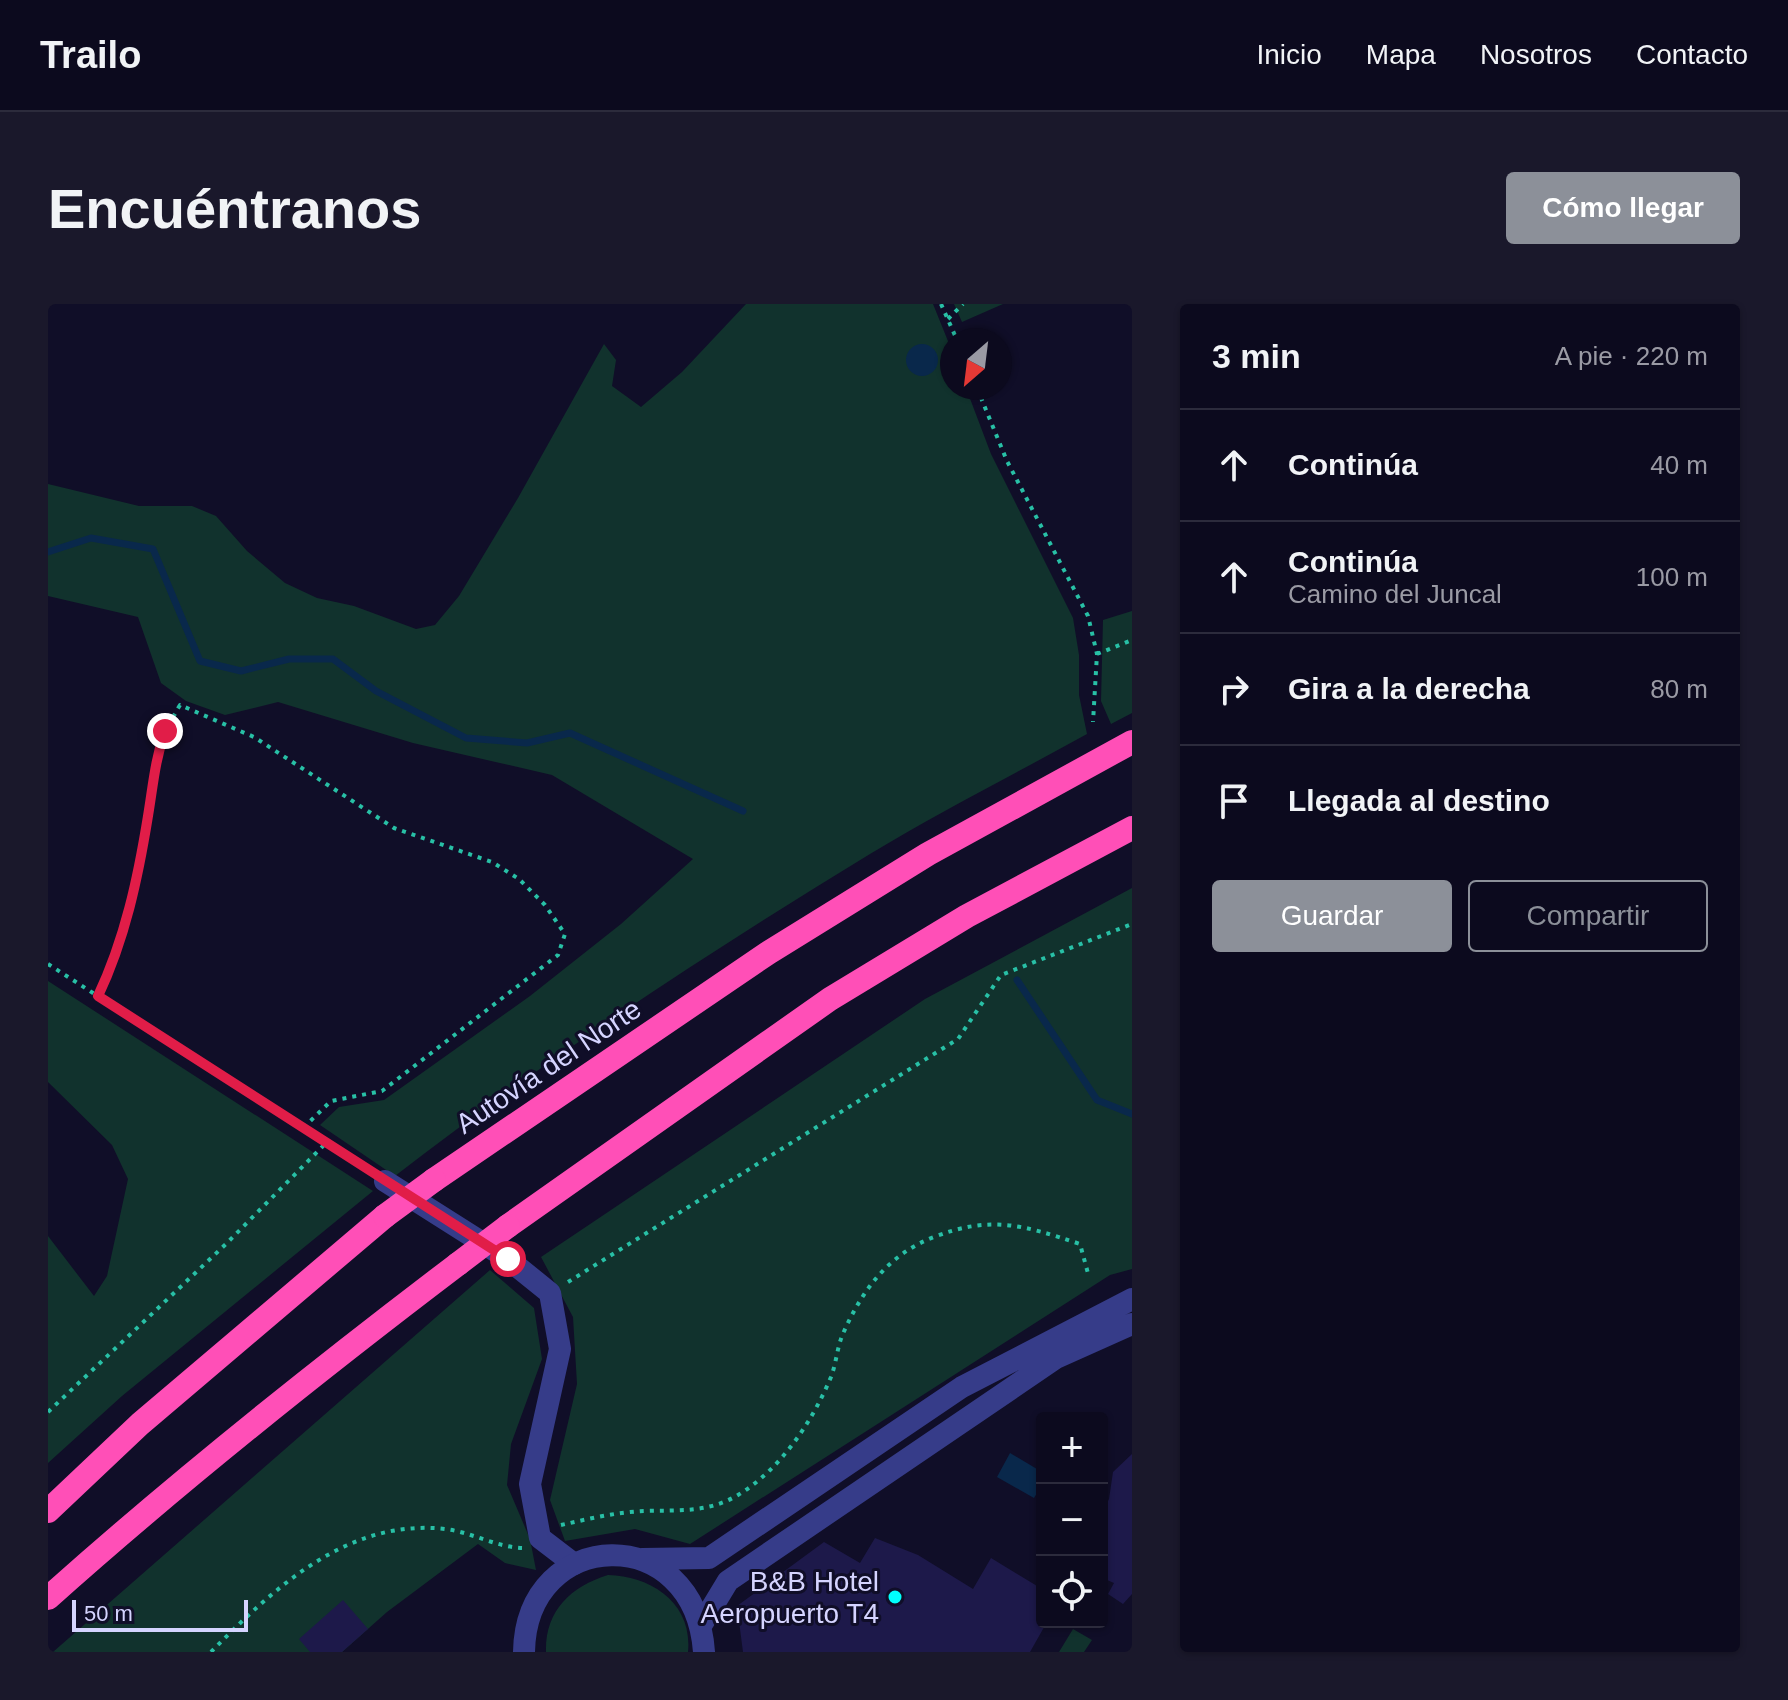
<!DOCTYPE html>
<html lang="es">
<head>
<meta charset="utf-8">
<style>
  :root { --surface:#0c0a1e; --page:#1a182b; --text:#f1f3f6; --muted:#9a9aa4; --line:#2c2b3c; --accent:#8c9099 }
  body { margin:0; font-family:Helvetica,sans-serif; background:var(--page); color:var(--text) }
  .controls { position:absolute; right:24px; bottom:24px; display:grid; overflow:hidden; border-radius:8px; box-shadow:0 2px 6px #0004 }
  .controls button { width:72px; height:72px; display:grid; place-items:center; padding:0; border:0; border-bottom:2px solid var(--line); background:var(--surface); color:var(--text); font:40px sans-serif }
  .compass { position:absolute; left:892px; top:24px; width:72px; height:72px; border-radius:50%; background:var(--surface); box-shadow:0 2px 6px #0004; rotate:208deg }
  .scale { position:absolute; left:24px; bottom:20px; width:176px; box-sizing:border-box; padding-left:8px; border:4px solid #d5d4ff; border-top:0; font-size:22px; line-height:28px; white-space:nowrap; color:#d5d4ff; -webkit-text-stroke:6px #100e28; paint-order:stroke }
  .stop { position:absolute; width:24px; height:24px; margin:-18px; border:6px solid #e11d48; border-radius:50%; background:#fff }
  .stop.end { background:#e11d48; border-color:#fff; box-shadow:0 2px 8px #0008 }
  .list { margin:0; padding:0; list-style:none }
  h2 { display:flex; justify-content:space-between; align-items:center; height:104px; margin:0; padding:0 32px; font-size:34px }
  h2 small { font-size:26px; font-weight:400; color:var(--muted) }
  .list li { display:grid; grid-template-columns:52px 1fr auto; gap:24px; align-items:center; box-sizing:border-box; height:112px; padding:0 32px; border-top:2px solid var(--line) }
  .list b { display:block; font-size:30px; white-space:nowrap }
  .list p { margin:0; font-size:26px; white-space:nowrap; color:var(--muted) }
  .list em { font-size:26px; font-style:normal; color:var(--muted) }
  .actions { display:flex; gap:16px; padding:24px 32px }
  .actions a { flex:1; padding:18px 0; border:2px solid var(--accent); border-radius:8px; text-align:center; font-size:28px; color:var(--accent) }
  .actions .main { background:var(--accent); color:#fff }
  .icon { flex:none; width:44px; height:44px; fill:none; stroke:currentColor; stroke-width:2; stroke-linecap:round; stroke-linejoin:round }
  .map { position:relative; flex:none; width:1084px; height:1348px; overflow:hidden; border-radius:8px }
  header { display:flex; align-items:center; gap:48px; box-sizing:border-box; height:112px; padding:0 40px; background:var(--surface); border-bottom:2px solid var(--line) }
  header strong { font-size:38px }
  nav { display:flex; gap:44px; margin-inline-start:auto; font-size:28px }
  .intro { display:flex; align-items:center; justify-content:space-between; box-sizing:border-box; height:192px; padding:0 48px }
  h1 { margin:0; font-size:56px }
  .button { padding:20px 36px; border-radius:8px; background:var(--accent); color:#fff; font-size:28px; font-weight:700 }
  main { display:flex; gap:48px; padding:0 48px }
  aside { flex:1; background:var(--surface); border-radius:8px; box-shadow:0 2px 6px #0004 }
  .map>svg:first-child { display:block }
  .green { fill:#11322d }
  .water { fill:#09284b }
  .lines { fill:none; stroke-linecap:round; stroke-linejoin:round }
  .stream { stroke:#09284b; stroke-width:7 }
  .building { fill:#1d194a }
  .path { stroke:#28c0a6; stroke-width:4; stroke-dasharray:4 6; stroke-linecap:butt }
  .minor { stroke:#363c89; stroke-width:22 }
  .tertiary { stroke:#363c89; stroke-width:22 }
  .motorway { stroke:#ff4fb7; stroke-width:24 }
  .motorway-bridge { stroke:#ff4fb7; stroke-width:24 }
  .route { stroke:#e11d48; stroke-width:10 }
  .poi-dot { fill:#00fffd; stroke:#100e28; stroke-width:3 }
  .labels { text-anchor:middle; stroke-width:6; stroke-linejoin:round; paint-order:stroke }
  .street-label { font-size:28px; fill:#d5d4ff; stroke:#100e28 }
  .poi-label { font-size:28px; fill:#d5d4ff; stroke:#100e28; text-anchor:end }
</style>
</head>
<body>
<header>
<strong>Trailo</strong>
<nav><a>Inicio</a><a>Mapa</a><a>Nosotros</a><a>Contacto</a></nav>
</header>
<div class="intro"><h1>Encuéntranos</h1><a class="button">Cómo llegar</a></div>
<main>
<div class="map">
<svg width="1084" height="1348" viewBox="0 0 1084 1348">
  <rect width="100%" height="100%" fill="#100e28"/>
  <path class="green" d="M698,0H885L904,47V84H918L943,150L1025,314L1031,351V391L1039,430C967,470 893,507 822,550C659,649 498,755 347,872L272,821L291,803L336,796L482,692L573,620L645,555L504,471L365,439L230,398L177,411L138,397L113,379L90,313L0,292V180L91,202H144L168,212L199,247L237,279L269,294L306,302L368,325L387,321L411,292L470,194L556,40L568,56L564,82L593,103L634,68Z
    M906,0H955L914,18Z
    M1084,307V409L1063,420L1053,397L1055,316Z
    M1084,584V965L1062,971L642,1240L587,1225L517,1237L502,1196L529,1080L525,1013L493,953L877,695Z
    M0,677L325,887L74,1092L0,1159V932L46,992L59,972L80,875L64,841L0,778Z
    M442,966L486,1004L494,1055L463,1140L459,1181L482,1235L488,1266L457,1259L430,1240L339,1308L294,1348H5Z
    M560,1271C603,1272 645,1299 640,1348H498C497,1307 522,1283 560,1271Z
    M1025,1325L1044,1336L1036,1348H1011Z"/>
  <path class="water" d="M858 56a16 16 0 1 1 32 0a16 16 0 1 1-32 0Z
    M962,1149L994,1168V1181L986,1194L949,1173Z"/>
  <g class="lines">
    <path class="stream" d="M0,248L43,234L105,245L152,357L193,367L241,355H285L328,387L418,434L479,439L522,429L695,507
      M969,676L1049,796L1084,810"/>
  </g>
  <path class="building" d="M1084,1150V1290L1075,1300L1060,1290L1066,1279L1059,1276L1054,1285V1209L1061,1195L1065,1168Z
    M827,1234L870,1251L925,1285L943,1254L994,1285V1318H999L982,1348H695L689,1302L776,1238L812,1259Z
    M295,1296L320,1325L294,1348H262L251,1335Z"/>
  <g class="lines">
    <path class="path" d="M893,0L909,36
      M900,15L915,0
      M929,84L959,157L1040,312L1049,350L1045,418
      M1049,350L1084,336
      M0,660L318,865
      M50,692C77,635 90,575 100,513C108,468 108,441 132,401L206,433L346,524L444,558L471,575L497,601L517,630L510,651L334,787L283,797L254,825
      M520,978L910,735L953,671L1084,620
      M0,1108L179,939L277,840
      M513,1221C540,1215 569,1208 596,1207C630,1206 660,1209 690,1191C733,1165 764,1118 783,1073C788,1060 789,1045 794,1032C813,988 839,951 886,933C943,911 975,921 1032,940L1041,973
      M163,1348C226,1284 300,1214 397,1225C423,1228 448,1243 474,1244"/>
    <path class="minor" d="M337,877L460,955L502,989L512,1045L482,1180L492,1234L526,1260"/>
    <path class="tertiary" d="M594,1255L661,1254L914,1083L1084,995
      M654,1320L680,1277L1008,1054L1084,1020
      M476,1348C478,1222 647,1216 656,1348"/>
    <path class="motorway" d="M386,876L720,649L880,550L1084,438
      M460,922L782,695L919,612L1084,524
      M0,1207L92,1120L337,912
      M0,1294C132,1176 269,1067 410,960"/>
    <path class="motorway-bridge" d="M337,912L386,876
      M410,960L460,922"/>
  </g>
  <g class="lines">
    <path class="route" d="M117,427C107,456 105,482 100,512C90,574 77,635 50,692L460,955"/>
  </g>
  <circle class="poi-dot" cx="847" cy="1293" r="8"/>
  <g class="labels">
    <g class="street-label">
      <text transform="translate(500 762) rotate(-34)" y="10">Autovía del Norte</text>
    </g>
    <g class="poi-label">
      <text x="831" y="1287">B&amp;B Hotel<tspan x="831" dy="32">Aeropuerto T4</tspan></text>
    </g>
  </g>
</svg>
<div class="controls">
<button>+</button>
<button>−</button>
<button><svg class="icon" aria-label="locate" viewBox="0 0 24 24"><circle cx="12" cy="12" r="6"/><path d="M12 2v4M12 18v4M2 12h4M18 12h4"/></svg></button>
</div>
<svg class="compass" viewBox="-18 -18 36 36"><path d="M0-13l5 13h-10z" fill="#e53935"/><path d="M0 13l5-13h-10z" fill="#9a9aa4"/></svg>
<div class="scale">50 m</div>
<div class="stop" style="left:460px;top:955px"></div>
<div class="stop end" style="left:117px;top:427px"></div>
</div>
<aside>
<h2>3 min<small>A pie · 220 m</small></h2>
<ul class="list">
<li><svg class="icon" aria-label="ahead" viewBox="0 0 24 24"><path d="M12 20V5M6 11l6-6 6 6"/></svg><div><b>Continúa</b></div><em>40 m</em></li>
<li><svg class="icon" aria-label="ahead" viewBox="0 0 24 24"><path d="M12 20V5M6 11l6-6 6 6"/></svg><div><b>Continúa</b><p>Camino del Juncal</p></div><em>100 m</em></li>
<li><svg class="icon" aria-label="right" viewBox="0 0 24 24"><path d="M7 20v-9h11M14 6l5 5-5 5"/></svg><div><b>Gira a la derecha</b></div><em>80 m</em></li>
<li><svg class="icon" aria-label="arrive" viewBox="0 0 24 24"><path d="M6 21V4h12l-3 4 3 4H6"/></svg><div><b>Llegada al destino</b></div></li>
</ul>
<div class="actions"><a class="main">Guardar</a><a>Compartir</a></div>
</aside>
</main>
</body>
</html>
